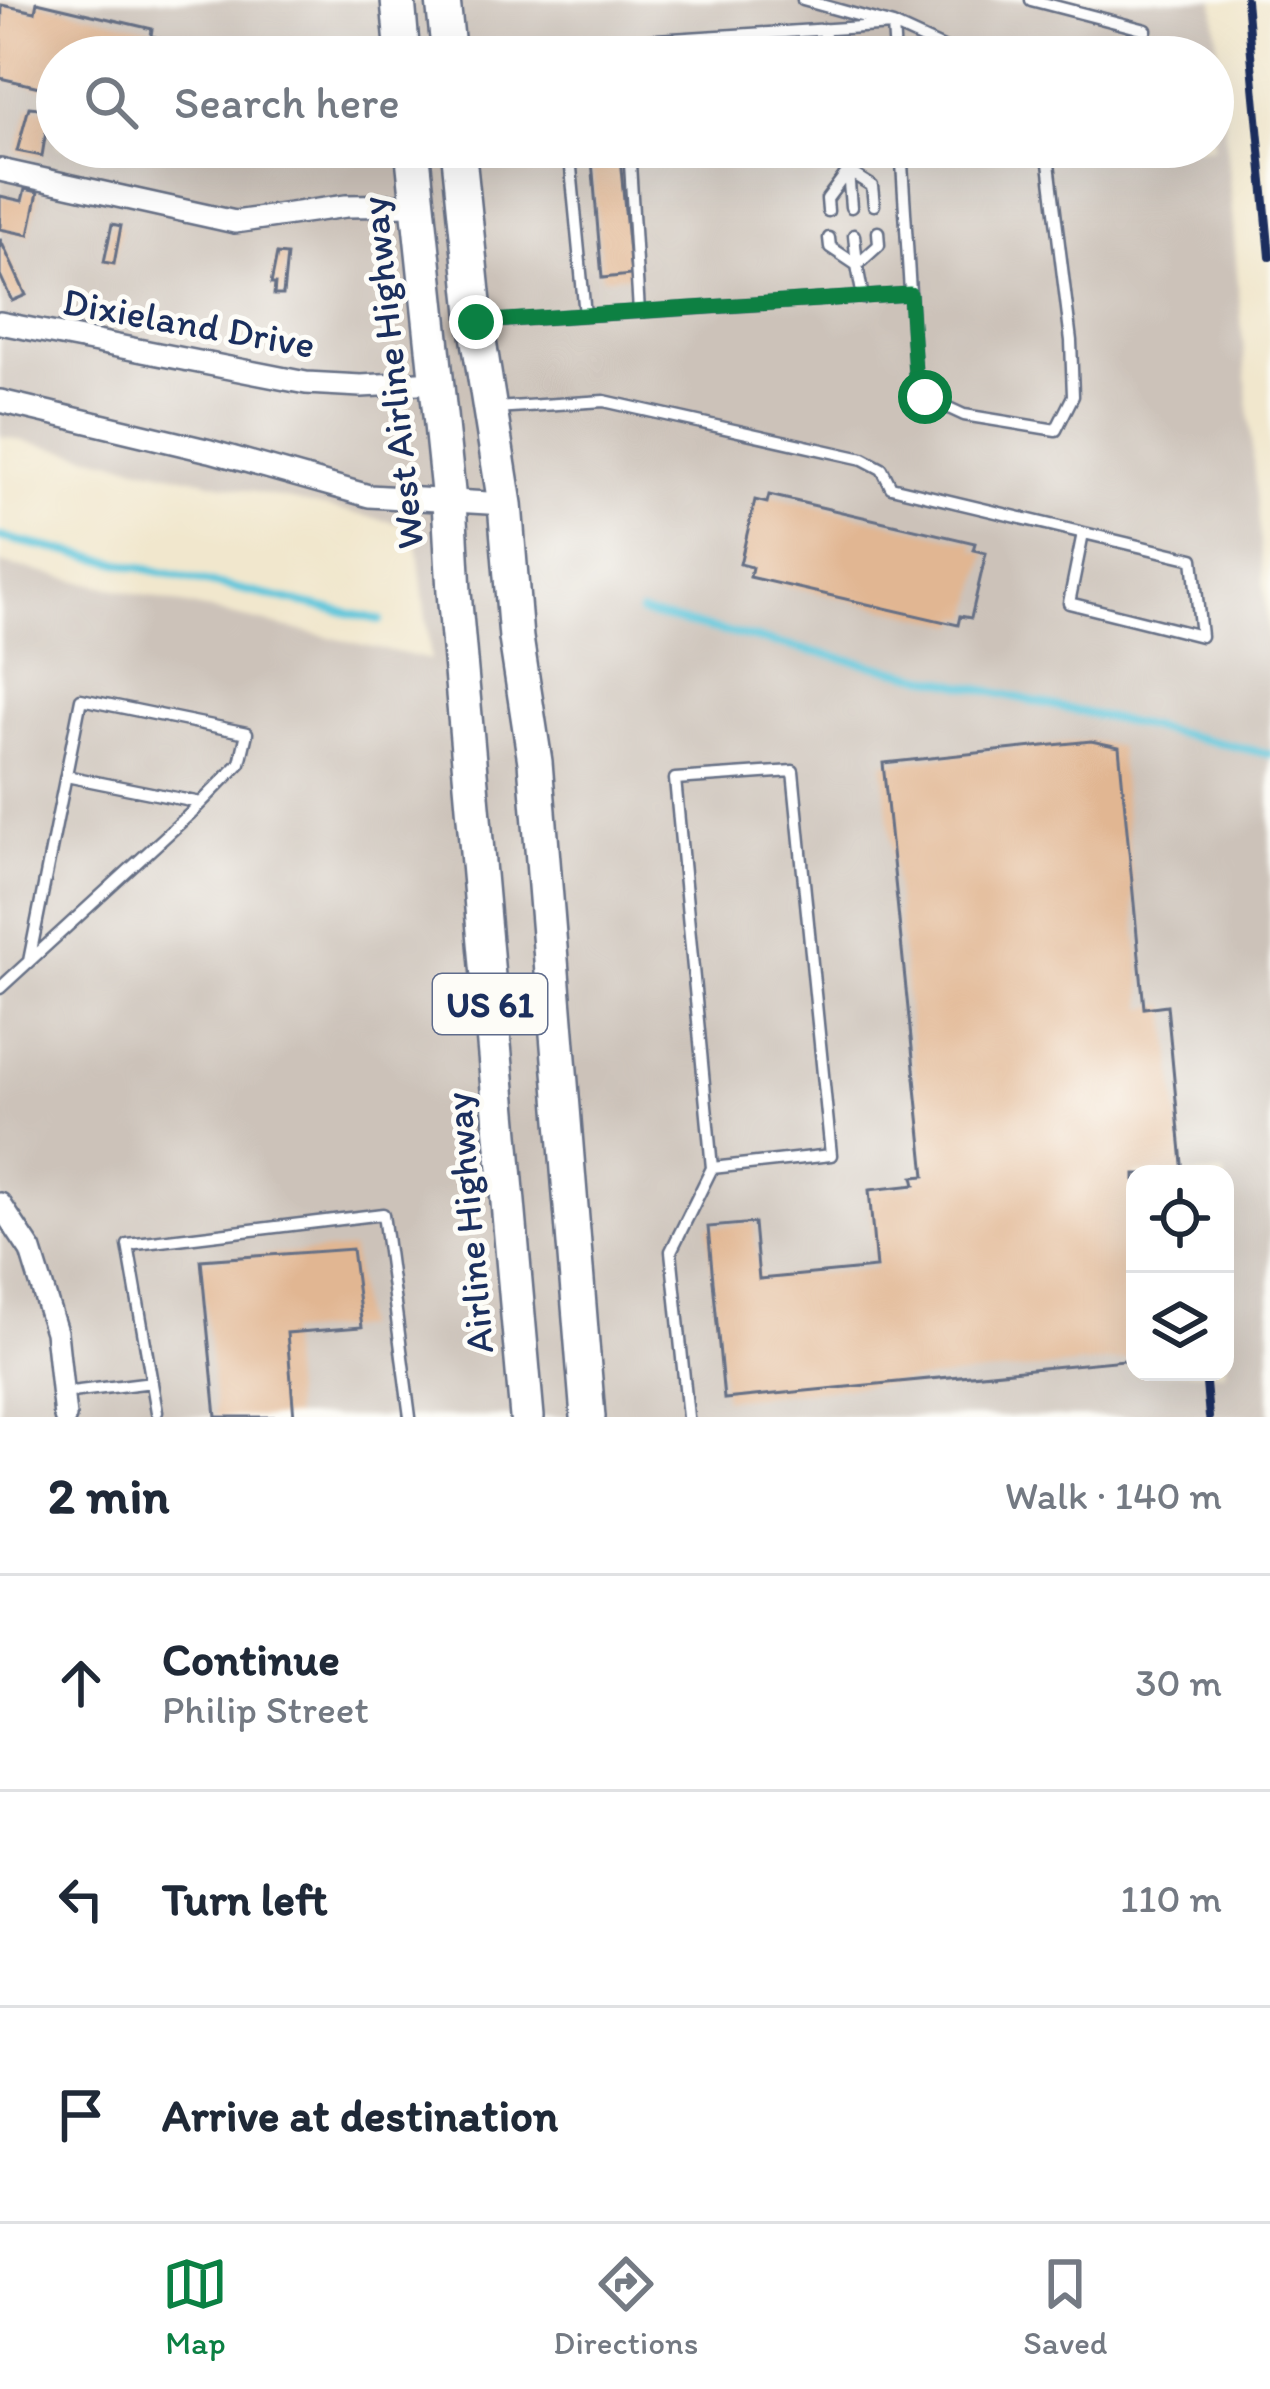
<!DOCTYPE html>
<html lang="en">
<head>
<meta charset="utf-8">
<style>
  :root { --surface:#fff; --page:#f2f2f3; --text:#1f2937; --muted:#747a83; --line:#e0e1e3; --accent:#0b8043 }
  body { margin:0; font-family:Itim,sans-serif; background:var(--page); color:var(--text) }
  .controls { position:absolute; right:36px; bottom:36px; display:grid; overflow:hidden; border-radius:24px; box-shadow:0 12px 48px #0002 }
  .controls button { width:108px; height:108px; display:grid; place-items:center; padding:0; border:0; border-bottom:3px solid var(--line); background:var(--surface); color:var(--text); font:60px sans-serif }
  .stop { position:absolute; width:36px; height:36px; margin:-27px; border:9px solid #0b8043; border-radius:50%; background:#fff }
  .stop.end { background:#0b8043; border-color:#fff; box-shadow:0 3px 12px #0008 }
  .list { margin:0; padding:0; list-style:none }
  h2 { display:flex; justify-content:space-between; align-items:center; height:156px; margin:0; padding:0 48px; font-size:51px }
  h2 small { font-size:39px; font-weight:400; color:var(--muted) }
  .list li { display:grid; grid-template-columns:78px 1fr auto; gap:36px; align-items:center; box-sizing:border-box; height:216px; padding:0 48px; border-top:3px solid var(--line) }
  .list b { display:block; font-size:45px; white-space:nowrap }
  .list p { margin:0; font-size:39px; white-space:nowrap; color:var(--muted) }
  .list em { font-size:39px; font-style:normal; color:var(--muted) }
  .icon { flex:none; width:66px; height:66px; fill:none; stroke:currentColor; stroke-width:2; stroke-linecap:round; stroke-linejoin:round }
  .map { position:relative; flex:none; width:1270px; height:1417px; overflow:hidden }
  .search { position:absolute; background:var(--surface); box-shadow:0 12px 48px #0002; left:36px; right:36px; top:36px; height:132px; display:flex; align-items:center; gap:30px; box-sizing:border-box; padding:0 42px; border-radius:66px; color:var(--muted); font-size:45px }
  .sheet { height:804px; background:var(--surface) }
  nav { display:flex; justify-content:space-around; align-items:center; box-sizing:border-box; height:168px; border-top:3px solid var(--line); background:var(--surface); font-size:33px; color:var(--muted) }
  nav a { display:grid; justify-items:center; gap:6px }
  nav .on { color:var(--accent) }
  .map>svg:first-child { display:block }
  .industrial { fill:#ccc2b9; fill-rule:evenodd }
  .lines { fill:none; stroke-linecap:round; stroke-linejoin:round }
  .stream { stroke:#5ec6db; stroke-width:8 }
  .building { fill:#e1b692 }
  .service-casing { stroke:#666f85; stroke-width:15 }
  .minor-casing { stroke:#666f85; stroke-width:26 }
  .trunk-casing { stroke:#666f85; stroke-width:38 }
  .service { stroke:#fff; stroke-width:10 }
  .minor { stroke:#fff; stroke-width:21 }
  .trunk { stroke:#fff; stroke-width:33 }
  .rail { stroke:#1b2f5e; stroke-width:8 }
  .route { stroke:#0b8043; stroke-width:15 }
  .labels { text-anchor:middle; stroke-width:10; stroke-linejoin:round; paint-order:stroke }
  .shield { fill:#fdfcf7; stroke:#5f6c8c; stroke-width:3 }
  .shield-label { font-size:36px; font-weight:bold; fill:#1b2f5e }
  .street-label { font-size:39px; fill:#1b2f5e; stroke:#fdfcf7 }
</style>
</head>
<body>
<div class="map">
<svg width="1270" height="1417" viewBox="0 0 1270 1417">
  <rect width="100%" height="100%" fill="#fdfcf7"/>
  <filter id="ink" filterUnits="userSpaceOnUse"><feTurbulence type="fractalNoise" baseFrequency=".00833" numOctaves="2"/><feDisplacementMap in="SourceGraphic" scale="24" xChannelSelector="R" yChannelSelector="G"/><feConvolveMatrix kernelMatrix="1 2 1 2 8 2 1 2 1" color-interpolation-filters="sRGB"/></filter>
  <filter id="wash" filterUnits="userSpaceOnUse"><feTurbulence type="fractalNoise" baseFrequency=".004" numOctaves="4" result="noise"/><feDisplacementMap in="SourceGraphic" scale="48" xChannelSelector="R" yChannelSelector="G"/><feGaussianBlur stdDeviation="2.7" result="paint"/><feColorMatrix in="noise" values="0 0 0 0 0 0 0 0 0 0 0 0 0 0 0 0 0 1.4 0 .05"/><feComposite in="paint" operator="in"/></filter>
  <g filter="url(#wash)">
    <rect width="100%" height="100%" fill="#f1e7cd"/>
    <path class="industrial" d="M0,0H1214L1270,658V1417H0V563L431,660L415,527L0,436ZM57,57H1213V147H57ZM1135,1174H1225V1372H1135Z"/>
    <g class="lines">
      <path class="stream" d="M0,537L380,620
        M641,613L1269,754"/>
    </g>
    <g id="blocks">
      <path class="building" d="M37,2L152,29L151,36L233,57H57V91L0,78L2,5L35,12Z
        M29,107L50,109L49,124L51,112L57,113V127L47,125L42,156L17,151Z
        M619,147L631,275L602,278L591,149Z
        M25,189L38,192L29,235L0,229V196L22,201Z
        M112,224L121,226L114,264L104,262Z
        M0,239L26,295L12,301L0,275Z
        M277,254L287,255L283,295H274L275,284H271Z
        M769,495L975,543L973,550L986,553L971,618L960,616L958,625L750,577L752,567L740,564L755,500L767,503Z
        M1091,741L1119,747L1144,1008L1167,1005L1183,1174H1135V1359L724,1399L708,1227L754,1223L759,1279L876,1268L869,1190L915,1185L913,1177L925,1176L883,763Z
        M352,1249L362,1327L287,1333L294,1417H216L201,1260Z"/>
    </g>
  </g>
  <g filter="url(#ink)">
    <use href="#blocks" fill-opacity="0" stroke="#666f85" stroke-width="3"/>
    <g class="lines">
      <defs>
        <path id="service" d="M803,0L893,25L963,57
          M1031,0L1146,30
          M893,25L895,57
          M824,29L828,57
          M453,53L893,25
          M569,147L585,315
          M629,147L639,312
          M901,147L915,373L925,397L964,415L1056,430L1073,396L1071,341L1047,147
          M571,162L629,152
          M848,171L872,186L874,205
          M848,171L851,207
          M828,211L827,199L848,171L844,147
          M854,235L857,265
          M829,238L830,247L857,265L863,298
          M857,265L879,245L878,232
          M479,322L910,294
          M495,408L604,401L863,459L882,469L891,487L1193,559L1201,636L1069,603L1083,533
          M66,776L201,803
          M0,988L191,813L240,763L247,733L81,699L29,961
          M63,1393L152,1382
          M157,1412L128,1245L383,1214L410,1417
          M688,1417L671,1251L712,1168L675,779L793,771L831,1155L712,1168"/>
        <path id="minor" d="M0,170L235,222L346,206L417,205
          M0,323L306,383L361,386L437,382
          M0,401L210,451L369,496L505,504
          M0,1204L31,1251L56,1332L65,1417"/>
        <path id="trunk" d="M398,0L403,57
          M443,0L449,57
          M412,147L449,501L454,592L527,1417
          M458,147L476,322L505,504L516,638L535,762L588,1417"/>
      </defs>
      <use href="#service" class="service-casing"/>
      <use href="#minor" class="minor-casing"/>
      <use href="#trunk" class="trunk-casing"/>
      <use href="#service" class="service"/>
      <use href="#minor" class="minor"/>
      <use href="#trunk" class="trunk"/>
      <path class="rail" d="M1246,0L1270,257
        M1205,1372L1209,1417"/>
    </g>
  </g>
  <g class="lines" filter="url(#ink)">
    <path class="route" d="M476,322L910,294L915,373L925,397"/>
  </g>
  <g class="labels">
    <rect class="shield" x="433" y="974" width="114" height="60" rx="9"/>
    <g class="shield-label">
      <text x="490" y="1017">US 61</text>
    </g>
    <g class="street-label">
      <text transform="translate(189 322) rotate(10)" y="14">Dixieland Drive</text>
      <text transform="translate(391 373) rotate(-96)" y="14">West Airline Highway</text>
      <text transform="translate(468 1223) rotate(-95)" y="14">Airline Highway</text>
    </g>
  </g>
</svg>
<div class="controls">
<button><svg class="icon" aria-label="locate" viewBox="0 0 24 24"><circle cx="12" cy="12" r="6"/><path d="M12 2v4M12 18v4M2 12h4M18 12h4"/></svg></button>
<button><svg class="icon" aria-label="layers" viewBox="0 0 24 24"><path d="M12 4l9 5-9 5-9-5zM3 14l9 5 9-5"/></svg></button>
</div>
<div class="stop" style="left:925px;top:397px"></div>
<div class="stop end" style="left:476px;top:322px"></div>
<div class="search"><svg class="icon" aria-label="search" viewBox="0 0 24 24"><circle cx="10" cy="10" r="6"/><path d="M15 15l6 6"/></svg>Search here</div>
</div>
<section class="sheet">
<h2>2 min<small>Walk · 140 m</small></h2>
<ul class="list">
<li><svg class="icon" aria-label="ahead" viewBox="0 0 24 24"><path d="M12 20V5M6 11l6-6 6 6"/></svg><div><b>Continue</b><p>Philip Street</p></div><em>30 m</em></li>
<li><svg class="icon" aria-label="left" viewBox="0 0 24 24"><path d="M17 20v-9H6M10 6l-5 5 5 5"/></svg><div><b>Turn left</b></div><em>110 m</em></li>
<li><svg class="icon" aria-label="arrive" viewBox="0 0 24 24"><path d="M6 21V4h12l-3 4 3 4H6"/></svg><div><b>Arrive at destination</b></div></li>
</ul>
</section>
<nav>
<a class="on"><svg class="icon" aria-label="map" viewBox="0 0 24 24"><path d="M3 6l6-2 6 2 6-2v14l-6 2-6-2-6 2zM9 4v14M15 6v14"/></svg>Map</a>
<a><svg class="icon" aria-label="directions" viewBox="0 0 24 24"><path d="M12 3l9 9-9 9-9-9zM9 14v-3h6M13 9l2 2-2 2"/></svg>Directions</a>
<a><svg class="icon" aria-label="saved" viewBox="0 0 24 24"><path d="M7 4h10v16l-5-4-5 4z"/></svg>Saved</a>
</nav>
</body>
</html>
